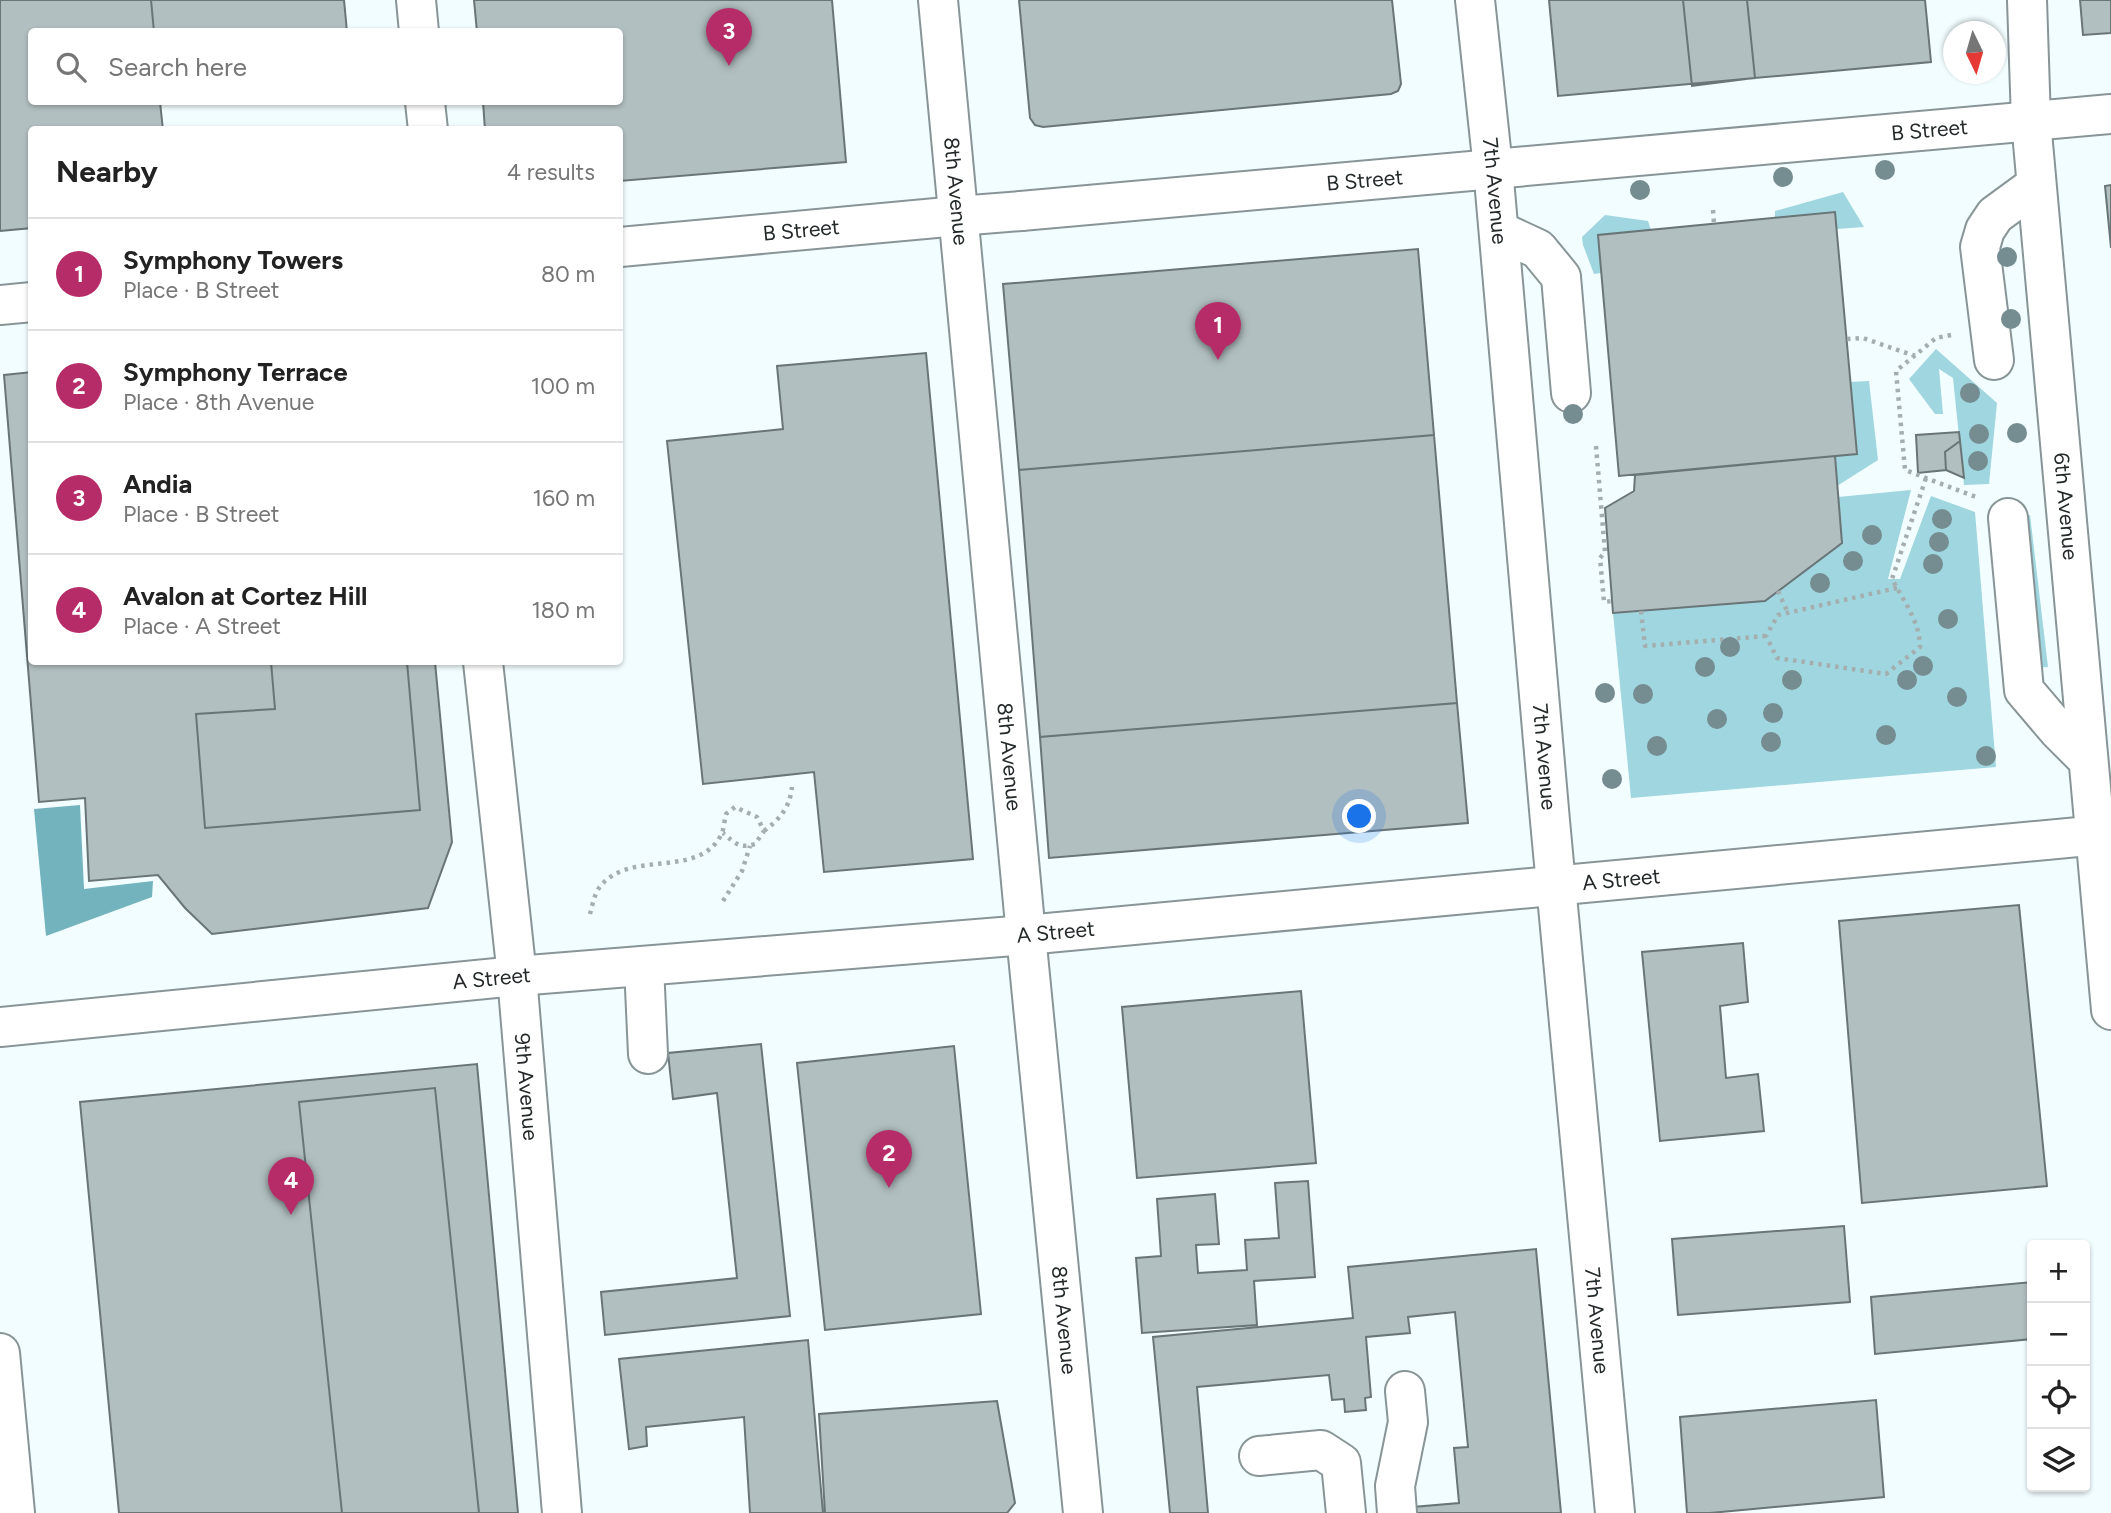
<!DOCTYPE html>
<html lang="en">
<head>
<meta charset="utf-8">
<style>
  :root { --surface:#fff; --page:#f2f2f2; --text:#222; --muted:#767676; --line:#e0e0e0; --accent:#b62c68 }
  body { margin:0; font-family:Figtree,sans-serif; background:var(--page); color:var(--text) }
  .controls { position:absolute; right:21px; bottom:21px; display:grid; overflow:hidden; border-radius:7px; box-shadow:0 2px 5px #0004 }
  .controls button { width:63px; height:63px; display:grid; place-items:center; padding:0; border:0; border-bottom:2px solid var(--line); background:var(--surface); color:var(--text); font:35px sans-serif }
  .compass { position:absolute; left:1943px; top:21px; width:63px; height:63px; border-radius:50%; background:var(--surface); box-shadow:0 2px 5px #0004; rotate:175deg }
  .you { position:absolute; left:1360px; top:817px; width:24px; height:24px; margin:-18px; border:5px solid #fff; border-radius:50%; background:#1a73e8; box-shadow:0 0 0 10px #1a73e833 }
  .badge { display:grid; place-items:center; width:46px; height:46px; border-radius:50%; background:var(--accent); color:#fff; font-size:23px; font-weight:700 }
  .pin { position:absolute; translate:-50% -58px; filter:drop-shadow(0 2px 4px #0008) }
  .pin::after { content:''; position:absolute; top:37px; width:24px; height:21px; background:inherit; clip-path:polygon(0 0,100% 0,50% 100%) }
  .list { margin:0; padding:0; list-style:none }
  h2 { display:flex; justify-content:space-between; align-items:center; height:91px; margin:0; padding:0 28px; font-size:30px }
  h2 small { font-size:23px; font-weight:400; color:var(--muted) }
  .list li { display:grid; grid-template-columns:46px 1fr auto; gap:21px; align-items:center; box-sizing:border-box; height:112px; padding:0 28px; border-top:2px solid var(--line) }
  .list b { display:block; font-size:26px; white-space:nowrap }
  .list p { margin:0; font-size:23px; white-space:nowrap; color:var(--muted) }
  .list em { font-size:23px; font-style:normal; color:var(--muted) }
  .icon { flex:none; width:38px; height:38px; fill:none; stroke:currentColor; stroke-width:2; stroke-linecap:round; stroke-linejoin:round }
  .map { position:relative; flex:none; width:2111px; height:1513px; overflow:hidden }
  .search { position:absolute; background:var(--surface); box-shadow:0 2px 5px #0004; left:28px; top:28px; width:595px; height:77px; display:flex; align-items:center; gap:18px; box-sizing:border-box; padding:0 24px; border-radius:7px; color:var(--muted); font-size:26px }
  .panel { position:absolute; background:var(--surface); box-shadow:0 2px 5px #0004; left:28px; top:126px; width:595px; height:539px; border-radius:7px }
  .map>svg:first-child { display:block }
  .green { fill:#9fd6df }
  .water { fill:#73b3be }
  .building { fill:#b2bfc1; stroke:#697577; stroke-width:2 }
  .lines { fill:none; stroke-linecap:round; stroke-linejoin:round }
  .minor-casing { stroke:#889597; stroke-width:42 }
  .major-casing { stroke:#889597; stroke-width:42 }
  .path { stroke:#a5aeaf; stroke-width:4.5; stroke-dasharray:3.5 5; stroke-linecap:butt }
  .minor { stroke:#fff; stroke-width:38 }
  .major { stroke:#fff; stroke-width:38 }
  .tree { fill:#758c90 }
  .labels { text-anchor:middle; stroke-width:5; stroke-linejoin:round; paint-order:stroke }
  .street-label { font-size:21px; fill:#24292a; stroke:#fff }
</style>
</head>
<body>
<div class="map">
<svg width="2111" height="1513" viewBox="0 0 2111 1513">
  <rect width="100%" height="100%" fill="#f2fdff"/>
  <path class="green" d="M1843,192L1864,227L1837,229L1835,212L1775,218V211Z
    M1605,215L1648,221L1651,230L1598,235L1601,273L1594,274L1583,245L1582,237Z
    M1936,349L1997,403L1989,484L1964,485L1953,378L1939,369L1943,414H1935L1909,379Z
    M1869,381L1878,460L1837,486L1835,456L1850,382Z
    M1911,490L1888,579H1900L1931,496L1975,512L1996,767L1631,798L1613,613L1765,601L1841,543L1838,497Z
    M2030,515L2048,667L2035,668L2021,516Z"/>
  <path class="water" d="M80,805L84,889L153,881L152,897L46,936L34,809Z"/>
  <path class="building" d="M0,0H151L154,32H32V102H160L163,130H32V228L0,231Z
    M151,0H344L347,32H154Z
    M474,0H832L846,162L620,181V130H485L483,102H620V32H477Z
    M1019,0H1392L1401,84L1398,91L1391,94L1043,127L1035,125L1030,118Z
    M1549,0H1747L1755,78L1558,96Z
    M1683,0H1747L1755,78L1692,86Z
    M1747,0H1925L1931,62L1755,78Z
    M2080,0H2111V33L2083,35Z
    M2111,185V248L2105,186Z
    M1835,212L1857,454L1619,476L1598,235Z
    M1418,249L1434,435L1019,470L1003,284Z
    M926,353L973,859L824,872L814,772L703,784L667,441L783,429L777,366Z
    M32,372V662H435L452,842L428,908L212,934L185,908L158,875L89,881L85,798L39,802L4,375Z
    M1959,432L1960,441L1945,452L1946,470L1918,473L1916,435Z
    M1434,435L1457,703L1040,737L1019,470Z
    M1960,441L1964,478L1946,470L1945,452Z
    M1835,456L1842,543L1765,601L1613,613L1605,508L1634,491L1635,475Z
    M271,662H407L420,810L205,828L196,714L275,709Z
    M1457,703L1468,823L1049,858L1040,737Z
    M2019,905L2047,1186L1862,1203L1839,921Z
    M1743,943L1748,1002L1720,1006L1726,1078L1758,1074L1764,1131L1660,1141L1642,952Z
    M1301,991L1316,1163L1137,1178L1122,1007Z
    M761,1044L790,1316L605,1335L601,1292L737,1278L717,1093L673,1099L668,1053Z
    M954,1046L981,1314L825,1330L797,1063Z
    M477,1064L518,1513H119L80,1102Z
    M435,1088L479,1513H342L299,1102Z
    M1308,1181L1315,1277L1254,1281L1257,1325L1142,1333L1136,1258L1161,1256L1157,1199L1215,1194L1219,1244L1196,1245L1198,1273L1247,1270L1245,1240L1279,1238L1275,1183Z
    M1844,1226L1850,1302L1678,1315L1672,1239Z
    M1536,1249L1561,1513H1414L1413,1507L1459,1503L1454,1448L1468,1447L1455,1312L1408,1317L1410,1333L1366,1337L1371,1397L1365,1398L1366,1410L1345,1412L1344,1399L1332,1400L1329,1375L1197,1387L1208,1513H1170L1153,1337L1353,1318L1348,1267Z
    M2032,1282V1339L1875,1354L1871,1297Z
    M808,1340L823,1513H750L744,1417L646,1427L647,1446L629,1449L619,1359Z
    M1876,1400L1884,1497L1710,1513H1687L1680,1417Z
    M997,1401L1015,1503L1007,1513H825L819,1414Z"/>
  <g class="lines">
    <defs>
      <g id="minor">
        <path d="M416,0L419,32"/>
        <path id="s1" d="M938,0L1026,935L1083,1513"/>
        <path id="s2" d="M1475,0L1493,168L1550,821L1615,1513"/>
        <path d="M425,102L428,130"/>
        <path d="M958,216L1021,211"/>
        <path d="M1499,231L1538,249L1561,277L1571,393"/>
        <path id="s3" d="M483,662L517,976L562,1513"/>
        <path d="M644,966L648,1054"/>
        <path d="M1259,1456L1321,1450L1341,1463L1346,1513"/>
        <path d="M1397,1513L1395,1486L1408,1422L1405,1391"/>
      </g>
      <g id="major">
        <path id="s4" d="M2027,0L2031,121L2111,1010"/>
        <path id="s5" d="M1021,211L2111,114"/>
        <path id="s6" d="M620,247L958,216"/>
        <path d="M0,305L32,302"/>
        <path d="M1994,360L1980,247L1985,230L1995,215L2036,185"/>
        <path d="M2008,518L2024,690L2058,730L2088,760"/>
        <path id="s7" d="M0,1027L517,976L1026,935L2111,834"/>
        <path d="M0,1353L15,1513"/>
      </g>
    </defs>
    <use href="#minor" class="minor-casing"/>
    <use href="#major" class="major-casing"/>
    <path class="path" d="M1713,210L1714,224
      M1951,335L1936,338L1896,371L1905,470L1976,497
      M1847,339L1863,338L1915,356
      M1596,446L1605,552L1600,558L1604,602L1612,601
      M1897,588L1778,615L1766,636L1777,658L1886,674L1920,647C1920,622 1903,600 1892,579L1926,478
      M1778,591L1788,613
      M1641,611L1645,646L1766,636
      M764,831C780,819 790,807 792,787
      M723,901L742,871L750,846
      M590,914C592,907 594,895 599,888C628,848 698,880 721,835C724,830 724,821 726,814L735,807L757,817L764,831L755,844C739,849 735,843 723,833"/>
    <use href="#minor" class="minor"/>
    <use href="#major" class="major"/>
  </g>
  <g class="tree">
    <circle cx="1885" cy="170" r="10"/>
    <circle cx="1783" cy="177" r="10"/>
    <circle cx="1640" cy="190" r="10"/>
    <circle cx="2007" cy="257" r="10"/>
    <circle cx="2011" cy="319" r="10"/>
    <circle cx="1970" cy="393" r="10"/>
    <circle cx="1573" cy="414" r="10"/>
    <circle cx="2017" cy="433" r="10"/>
    <circle cx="1979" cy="434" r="10"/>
    <circle cx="1978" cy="461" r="10"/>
    <circle cx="1942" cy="519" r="10"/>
    <circle cx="1872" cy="535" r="10"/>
    <circle cx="1939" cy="542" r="10"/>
    <circle cx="1853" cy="561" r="10"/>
    <circle cx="1933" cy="564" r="10"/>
    <circle cx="1820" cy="583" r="10"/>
    <circle cx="1948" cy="619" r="10"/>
    <circle cx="1730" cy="647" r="10"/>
    <circle cx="1923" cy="666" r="10"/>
    <circle cx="1705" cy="667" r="10"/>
    <circle cx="1792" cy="680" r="10"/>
    <circle cx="1907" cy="680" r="10"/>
    <circle cx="1605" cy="693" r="10"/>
    <circle cx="1643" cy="694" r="10"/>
    <circle cx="1957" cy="697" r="10"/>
    <circle cx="1773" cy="713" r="10"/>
    <circle cx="1717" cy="719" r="10"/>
    <circle cx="1886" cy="735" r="10"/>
    <circle cx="1771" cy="742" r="10"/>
    <circle cx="1657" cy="746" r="10"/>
    <circle cx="1986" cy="756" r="10"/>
    <circle cx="1612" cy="779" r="10"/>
  </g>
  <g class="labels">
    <g class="street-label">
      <text dy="7" stroke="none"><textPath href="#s5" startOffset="912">B Street</textPath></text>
      <text dy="7" stroke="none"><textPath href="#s5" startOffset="345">B Street</textPath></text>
      <text dy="7" stroke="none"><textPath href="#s1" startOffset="192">8th Avenue</textPath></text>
      <text dy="7" stroke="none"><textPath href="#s2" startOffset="192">7th Avenue</textPath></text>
      <text dy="7" stroke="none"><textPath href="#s6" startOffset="182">B Street</textPath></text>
      <text dy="7" stroke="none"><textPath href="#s4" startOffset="508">6th Avenue</textPath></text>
      <text dy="7" stroke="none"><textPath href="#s1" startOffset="760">8th Avenue</textPath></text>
      <text dy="7" stroke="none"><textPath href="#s2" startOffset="760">7th Avenue</textPath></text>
      <text dy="7" stroke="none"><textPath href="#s7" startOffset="1628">A Street</textPath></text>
      <text dy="7" stroke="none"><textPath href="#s7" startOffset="1060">A Street</textPath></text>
      <text dy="7" stroke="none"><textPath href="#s7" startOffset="494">A Street</textPath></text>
      <text dy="7" stroke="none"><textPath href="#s3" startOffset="427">9th Avenue</textPath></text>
      <text dy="7" stroke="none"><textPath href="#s1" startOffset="1326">8th Avenue</textPath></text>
      <text dy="7" stroke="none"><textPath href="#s2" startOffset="1326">7th Avenue</textPath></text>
    </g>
  </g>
</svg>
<div class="controls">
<button>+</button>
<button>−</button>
<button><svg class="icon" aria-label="locate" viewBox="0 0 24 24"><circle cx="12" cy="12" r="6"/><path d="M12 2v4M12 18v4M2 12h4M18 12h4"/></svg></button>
<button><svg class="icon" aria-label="layers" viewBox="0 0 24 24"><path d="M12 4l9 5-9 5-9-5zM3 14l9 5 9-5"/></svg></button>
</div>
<svg class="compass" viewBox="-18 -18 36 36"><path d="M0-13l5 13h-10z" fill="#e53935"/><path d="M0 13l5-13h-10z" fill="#767676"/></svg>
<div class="you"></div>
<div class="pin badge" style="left:1218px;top:360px">1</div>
<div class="pin badge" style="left:889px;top:1188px">2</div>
<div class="pin badge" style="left:729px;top:66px">3</div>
<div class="pin badge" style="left:291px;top:1215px">4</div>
<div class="search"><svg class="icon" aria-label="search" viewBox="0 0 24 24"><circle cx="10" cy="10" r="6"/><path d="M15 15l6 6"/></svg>Search here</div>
<section class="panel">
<h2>Nearby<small>4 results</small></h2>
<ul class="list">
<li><span class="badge">1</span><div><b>Symphony Towers</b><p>Place · B Street</p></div><em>80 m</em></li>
<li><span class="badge">2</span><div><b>Symphony Terrace</b><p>Place · 8th Avenue</p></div><em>100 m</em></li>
<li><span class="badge">3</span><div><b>Andia</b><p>Place · B Street</p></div><em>160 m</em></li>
<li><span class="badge">4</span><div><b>Avalon at Cortez Hill</b><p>Place · A Street</p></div><em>180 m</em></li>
</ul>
</section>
</div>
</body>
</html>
